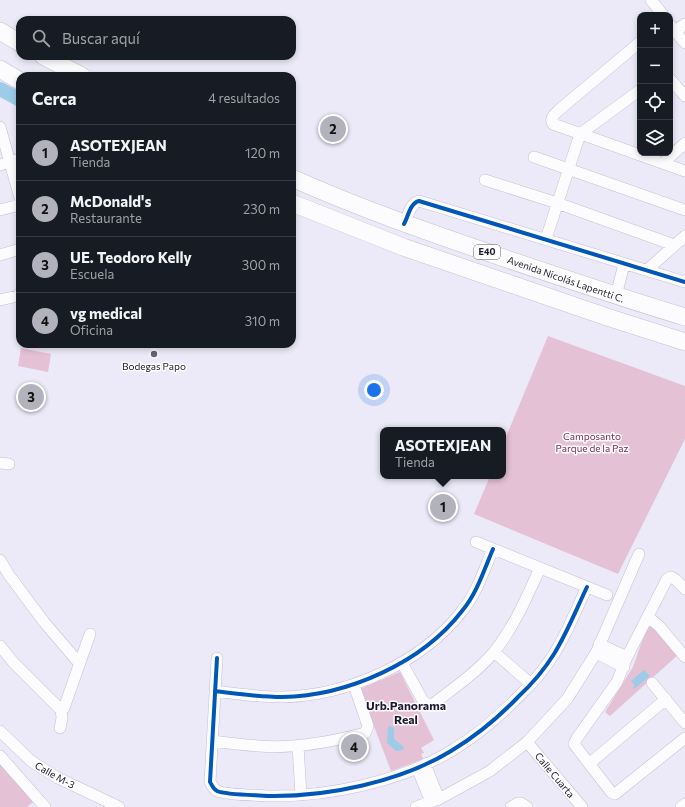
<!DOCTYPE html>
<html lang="es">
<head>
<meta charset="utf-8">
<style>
  :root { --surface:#171b24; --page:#20242c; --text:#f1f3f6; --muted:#9ea1a6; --line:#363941; --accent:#b2b2bc }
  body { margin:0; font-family:Commissioner,sans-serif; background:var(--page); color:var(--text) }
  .controls { position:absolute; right:12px; top:12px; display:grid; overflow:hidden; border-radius:8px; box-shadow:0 2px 6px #0003 }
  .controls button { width:36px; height:36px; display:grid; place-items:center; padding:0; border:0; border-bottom:1px solid var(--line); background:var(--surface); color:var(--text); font:20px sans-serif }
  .you { position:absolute; left:374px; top:390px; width:14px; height:14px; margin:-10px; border:3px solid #fff; border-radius:50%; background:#1a73e8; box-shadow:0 0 0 6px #1a73e833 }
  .badge { display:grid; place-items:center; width:26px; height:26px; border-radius:50%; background:var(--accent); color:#111; font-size:13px; font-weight:700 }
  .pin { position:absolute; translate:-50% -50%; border:2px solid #fff; box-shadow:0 1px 4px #0006 }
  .popup { position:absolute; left:380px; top:427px; width:126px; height:52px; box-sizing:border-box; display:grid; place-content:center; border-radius:8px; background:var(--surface); filter:drop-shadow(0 1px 3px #0005); font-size:13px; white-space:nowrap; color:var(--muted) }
  .popup b { font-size:15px; color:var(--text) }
  .popup::after { content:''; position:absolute; left:50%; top:100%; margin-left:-8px; border:8px solid transparent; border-top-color:var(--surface) }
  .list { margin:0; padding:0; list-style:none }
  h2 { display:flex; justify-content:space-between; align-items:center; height:52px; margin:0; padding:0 16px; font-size:17px }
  h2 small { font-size:13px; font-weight:400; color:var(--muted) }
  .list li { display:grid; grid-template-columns:26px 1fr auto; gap:12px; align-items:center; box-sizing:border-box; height:56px; padding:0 16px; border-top:1px solid var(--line) }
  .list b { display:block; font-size:15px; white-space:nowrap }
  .list p { margin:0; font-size:13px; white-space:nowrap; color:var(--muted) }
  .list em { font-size:13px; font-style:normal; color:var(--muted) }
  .icon { flex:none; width:22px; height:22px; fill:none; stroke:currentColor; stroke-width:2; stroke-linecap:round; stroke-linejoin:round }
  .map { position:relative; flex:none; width:685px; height:807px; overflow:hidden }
  .search { position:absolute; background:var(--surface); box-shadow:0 2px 6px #0003; left:16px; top:16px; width:280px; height:44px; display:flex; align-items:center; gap:10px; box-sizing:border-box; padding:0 14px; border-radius:12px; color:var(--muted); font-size:15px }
  .panel { position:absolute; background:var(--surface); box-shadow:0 2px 6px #0003; left:16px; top:72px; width:280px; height:276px; border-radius:12px }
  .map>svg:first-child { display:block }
  .green { fill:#e5c1d5 }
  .water { fill:#9dcceb }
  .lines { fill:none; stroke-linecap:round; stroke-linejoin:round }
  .river { stroke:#9dcceb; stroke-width:14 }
  .minor-casing { stroke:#c3bfd1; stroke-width:12 }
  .highway-casing { stroke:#c3bfd1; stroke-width:18 }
  .minor { stroke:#fcfcfe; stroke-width:11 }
  .highway { stroke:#fcfcfe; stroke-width:17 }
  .cycleway-casing { stroke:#fff; stroke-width:6 }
  .cycleway { stroke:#0057b8; stroke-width:4 }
  .poi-dot { fill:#666275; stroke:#fff; stroke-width:1.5 }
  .labels { text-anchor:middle; stroke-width:3; stroke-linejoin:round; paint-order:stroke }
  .shield { fill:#fff; stroke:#625d6d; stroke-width:1 }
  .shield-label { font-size:9px; font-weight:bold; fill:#1e182f }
  .street-label { font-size:10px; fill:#1e182f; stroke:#fff }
  .poi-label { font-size:10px; fill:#1e182f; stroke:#fff }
  .park-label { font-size:10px; fill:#7a2a50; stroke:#fff }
  .quarter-label { font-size:12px; font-weight:bold; fill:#1e182f; stroke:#fff }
</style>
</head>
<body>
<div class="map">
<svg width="685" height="807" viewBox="0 0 685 807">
  <rect width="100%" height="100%" fill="#eceaf8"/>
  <path class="green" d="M548,336L685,386V439L618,574L474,514L490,476H503V444Z
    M21,348L51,354L48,372L18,366Z
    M650,626H653L678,655L610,716L605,712L633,667L641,644L648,628Z
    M400,672L434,740L421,748L424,753L421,754L423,759L391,771L360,689Z
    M0,759L33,802L27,807H0Z"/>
  <path class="water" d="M644,670L650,676L634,689L633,687L635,686L631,681Z
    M390,726L394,728V739L404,747L403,750L396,751L387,743L388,727Z"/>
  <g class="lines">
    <path class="river" d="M0,89L20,100"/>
    <defs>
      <path id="minor" d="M651,0L663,15
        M670,25L685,43
        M675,31L685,24
        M640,42L559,110C555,114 549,118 553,124L685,171
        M670,79L685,96
        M0,127L20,198
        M534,157L685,210
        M663,163L685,143
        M0,165L20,159
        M485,180L557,203L674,245
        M0,210L20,205
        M404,224C408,217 410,203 419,201L685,282
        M546,239L580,134L640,90
        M0,255L20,249
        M647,270L685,236
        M616,296L624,264
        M0,300L18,296L20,293
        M0,463L9,464
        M476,542L607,595
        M0,560L9,575L44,622L79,663
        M685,589L676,580L671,577L667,579L627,657L617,682L577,738L574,744L611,792L615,794L685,738
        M648,617L659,626L685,657
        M599,644L627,657
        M0,646L13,662L59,708L61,709
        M494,652L531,684
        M596,653L624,667
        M217,658L210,782C212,785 213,789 217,791C226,795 258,795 268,796C327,797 400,782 451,751C476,736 499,717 519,696C532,684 544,670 554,654C567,633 576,610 587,587
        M402,663L423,701L427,704H433C454,688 477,672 494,652C514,627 527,597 540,568
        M652,683L685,723
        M215,691C237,694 259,697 282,697C347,696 422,663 462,611C477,593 484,570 493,549
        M60,728L62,718L61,709L64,708L90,634
        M0,731L31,761L58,778L119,807
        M213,741C228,743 243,745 259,746C295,749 331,742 365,733L368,726L354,685
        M527,742L582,807
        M298,746L301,795
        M0,756L45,807
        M425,764L439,799
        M589,764L666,699
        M417,768L431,802
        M416,807L439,799L490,771L527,742L567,699L596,653L639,554
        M511,807L518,803H521L527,807
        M681,807L685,804"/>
      <path id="highway" d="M0,31L20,43
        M43,56L82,76
        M0,69L20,81
        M292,178C359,208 428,232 498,256C560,277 622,298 685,317
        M292,203L403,247L607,317L685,342"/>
    </defs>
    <use href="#minor" class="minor-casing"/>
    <use href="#highway" class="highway-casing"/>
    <use href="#minor" class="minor"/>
    <use href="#highway" class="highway"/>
    <defs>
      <path id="cycleway" d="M404,224C408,217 410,203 419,201L685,282
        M217,658L210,782C212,785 213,789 217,791C226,795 258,795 268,796C327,797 400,782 451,751C476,736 499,717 519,696C532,684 544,670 554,654C567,633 576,610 587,587
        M215,691C237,694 259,697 282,697C347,696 422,663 462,611C477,593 484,570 493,549"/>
    </defs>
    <use href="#cycleway" class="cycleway-casing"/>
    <use href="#cycleway" class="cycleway"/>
  </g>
  <circle class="poi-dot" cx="154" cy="354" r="4"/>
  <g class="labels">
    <rect class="shield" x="474" y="245" width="26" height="14" rx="3"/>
    <g class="shield-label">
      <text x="487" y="255">E40</text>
    </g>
    <g class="street-label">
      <text transform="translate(566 279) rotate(19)" y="4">Avenida Nicolás Lapentti C.</text>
      <text transform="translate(55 775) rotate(29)" y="4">Calle M-3</text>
      <text transform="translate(555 775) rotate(50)" y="4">Calle Cuarta</text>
    </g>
    <g class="poi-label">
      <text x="154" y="370">Bodegas Papo</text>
    </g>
    <g class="park-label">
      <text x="592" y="440">Camposanto<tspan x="592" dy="12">Parque de la Paz</tspan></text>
    </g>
    <g class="quarter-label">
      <text x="406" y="710">Urb.Panorama<tspan x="406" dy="14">Real</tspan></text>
    </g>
  </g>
</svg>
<div class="controls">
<button>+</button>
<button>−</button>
<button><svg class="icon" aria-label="locate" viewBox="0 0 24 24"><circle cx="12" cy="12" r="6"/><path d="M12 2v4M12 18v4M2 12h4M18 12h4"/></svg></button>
<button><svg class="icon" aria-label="layers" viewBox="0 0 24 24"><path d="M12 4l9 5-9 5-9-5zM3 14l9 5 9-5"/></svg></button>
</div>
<div class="you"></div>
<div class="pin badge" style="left:443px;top:507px">1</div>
<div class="popup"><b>ASOTEXJEAN</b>Tienda</div>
<div class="pin badge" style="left:333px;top:129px">2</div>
<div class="pin badge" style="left:31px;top:397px">3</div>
<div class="pin badge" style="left:354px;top:747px">4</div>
<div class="search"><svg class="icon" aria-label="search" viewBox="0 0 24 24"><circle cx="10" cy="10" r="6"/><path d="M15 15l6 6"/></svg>Buscar aquí</div>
<section class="panel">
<h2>Cerca<small>4 resultados</small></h2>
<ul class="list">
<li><span class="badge">1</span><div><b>ASOTEXJEAN</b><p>Tienda</p></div><em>120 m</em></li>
<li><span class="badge">2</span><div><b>McDonald's</b><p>Restaurante</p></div><em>230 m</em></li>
<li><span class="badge">3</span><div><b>UE. Teodoro Kelly</b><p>Escuela</p></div><em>300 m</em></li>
<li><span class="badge">4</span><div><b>vg medical</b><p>Oficina</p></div><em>310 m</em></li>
</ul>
</section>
</div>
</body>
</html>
